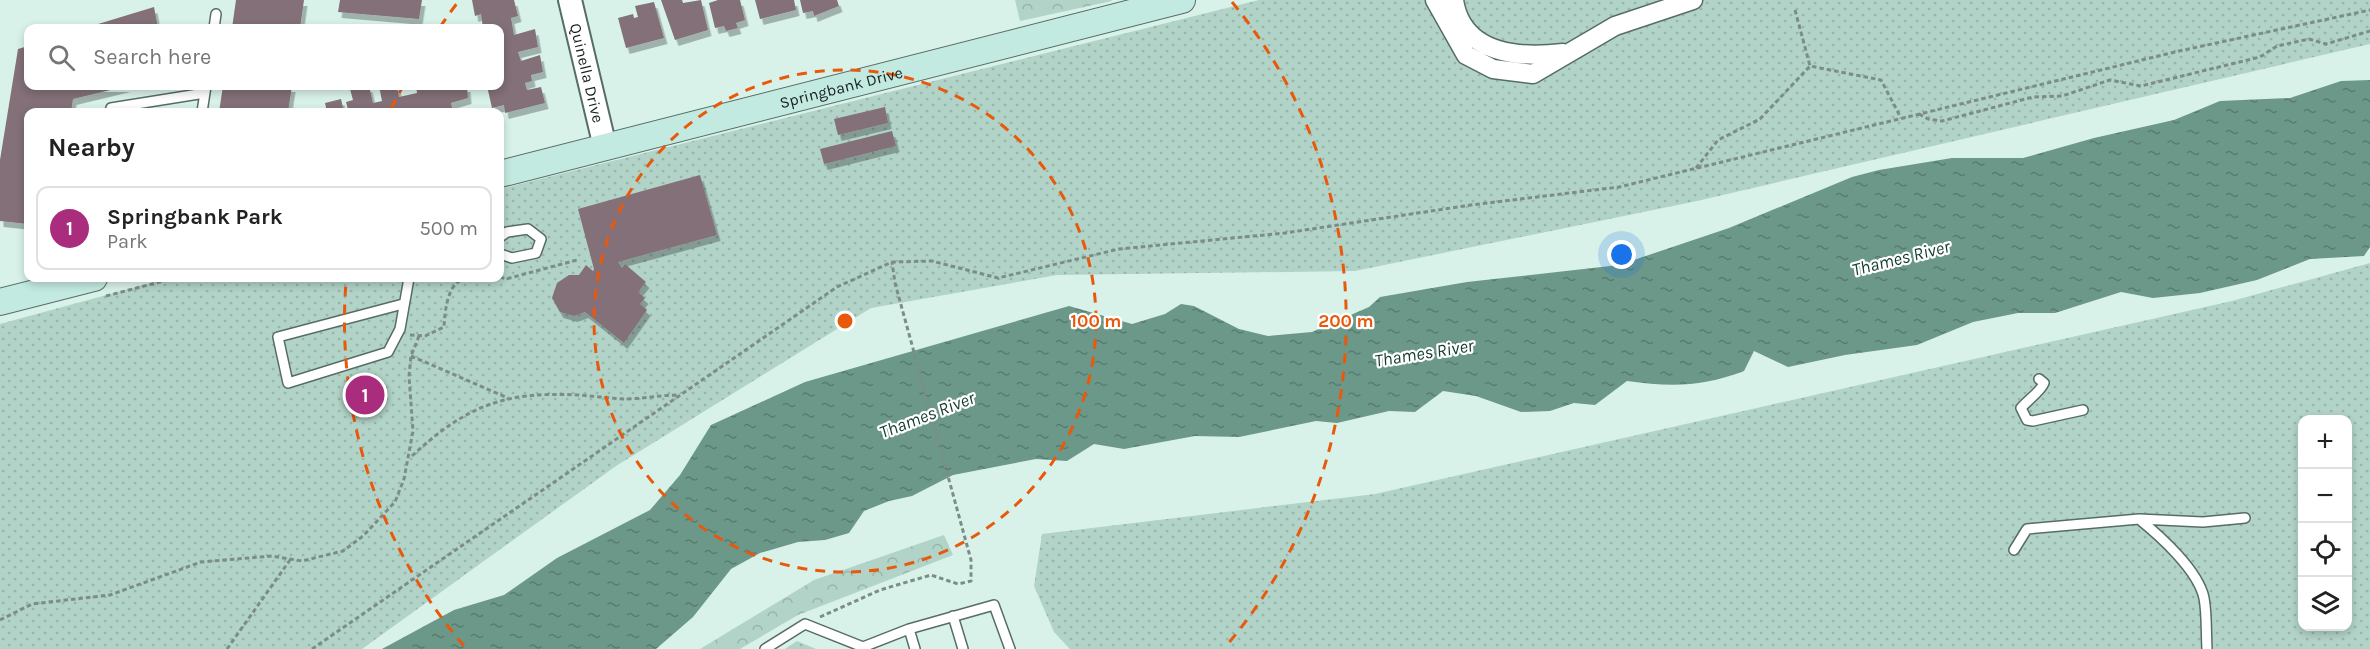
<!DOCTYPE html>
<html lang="en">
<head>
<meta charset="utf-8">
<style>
  :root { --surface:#fff; --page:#f6f6f6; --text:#222; --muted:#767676; --line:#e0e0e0; --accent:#a92c7d }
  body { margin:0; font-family:Karla,sans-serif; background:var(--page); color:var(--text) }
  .controls { position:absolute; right:18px; bottom:18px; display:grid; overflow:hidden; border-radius:12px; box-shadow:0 3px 9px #0003 }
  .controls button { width:54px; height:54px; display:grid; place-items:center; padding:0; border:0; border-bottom:2px solid var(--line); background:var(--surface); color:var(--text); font:30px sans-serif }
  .you { position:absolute; left:1622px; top:255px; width:21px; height:21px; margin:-15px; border:4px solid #fff; border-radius:50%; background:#1a73e8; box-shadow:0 0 0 9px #1a73e833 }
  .badge { display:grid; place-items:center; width:39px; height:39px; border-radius:50%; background:var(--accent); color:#fff; font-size:20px; font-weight:700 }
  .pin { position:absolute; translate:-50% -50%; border:3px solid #fff; box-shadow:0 2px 6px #0006 }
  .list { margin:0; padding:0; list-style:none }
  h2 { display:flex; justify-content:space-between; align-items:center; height:78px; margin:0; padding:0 24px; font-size:26px }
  h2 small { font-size:20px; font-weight:400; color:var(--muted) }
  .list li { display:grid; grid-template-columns:39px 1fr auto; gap:18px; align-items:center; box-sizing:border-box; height:84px; margin:0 12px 12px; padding:0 12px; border:2px solid var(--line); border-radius:12px }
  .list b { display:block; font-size:22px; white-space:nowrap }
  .list p { margin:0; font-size:20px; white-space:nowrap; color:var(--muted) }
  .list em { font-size:20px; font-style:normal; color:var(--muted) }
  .icon { flex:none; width:33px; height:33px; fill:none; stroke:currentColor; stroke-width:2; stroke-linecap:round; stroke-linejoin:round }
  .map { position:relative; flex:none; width:2370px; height:649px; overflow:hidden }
  .search { position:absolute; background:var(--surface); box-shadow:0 3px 9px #0003; left:24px; top:24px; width:480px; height:66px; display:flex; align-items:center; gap:15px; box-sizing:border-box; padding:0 21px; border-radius:12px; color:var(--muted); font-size:22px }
  .panel { position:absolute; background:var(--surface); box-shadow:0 3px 9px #0003; left:24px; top:108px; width:480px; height:174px; border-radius:12px }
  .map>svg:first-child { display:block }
  .green { fill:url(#green-dots); fill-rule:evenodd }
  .forest { fill:url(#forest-crowns) }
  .water { fill:url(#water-ripples) }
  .building { fill:#836f79; filter:url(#shadow) }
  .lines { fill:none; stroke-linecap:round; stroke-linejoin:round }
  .service-casing { stroke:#566d65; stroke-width:12 }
  .minor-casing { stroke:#566d65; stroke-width:21 }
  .tertiary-casing { stroke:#566d65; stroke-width:26 }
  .secondary-casing { stroke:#566d65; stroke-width:28 }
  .path { stroke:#7c8d87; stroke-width:3; stroke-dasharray:4.5 3; stroke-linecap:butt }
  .service { stroke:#fff; stroke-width:9 }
  .minor { stroke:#fff; stroke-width:18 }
  .tertiary { stroke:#fff; stroke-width:22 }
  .secondary { stroke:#c3eae0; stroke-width:26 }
  .ring { fill:none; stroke:#e8590c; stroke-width:3; stroke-dasharray:10 8 }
  .labels { text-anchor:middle; stroke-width:4.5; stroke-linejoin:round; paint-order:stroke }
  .street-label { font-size:16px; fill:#18211e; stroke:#fff }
  .water-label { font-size:18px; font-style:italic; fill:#133c30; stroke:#fff }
  .centre { fill:#e8590c; stroke:#fff; stroke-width:3 }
  .ring-label { font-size:18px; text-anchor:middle; font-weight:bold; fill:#e8590c; stroke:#fff; stroke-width:4.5; stroke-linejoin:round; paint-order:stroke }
</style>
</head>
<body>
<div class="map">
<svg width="2370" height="649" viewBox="0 0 2370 649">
  <defs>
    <pattern id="green-dots" width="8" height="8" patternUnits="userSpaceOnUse" patternTransform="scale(1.5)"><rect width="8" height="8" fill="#b2d3c7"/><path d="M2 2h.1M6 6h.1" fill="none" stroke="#98b5aa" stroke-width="1.8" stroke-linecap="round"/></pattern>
    <pattern id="forest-crowns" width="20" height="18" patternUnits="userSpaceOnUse" patternTransform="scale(1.5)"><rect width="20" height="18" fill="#b2d3c7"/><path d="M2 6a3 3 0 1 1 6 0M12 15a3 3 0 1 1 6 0" fill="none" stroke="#98b5aa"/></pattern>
    <pattern id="water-ripples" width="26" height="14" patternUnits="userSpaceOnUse" patternTransform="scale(1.5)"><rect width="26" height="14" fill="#6b9888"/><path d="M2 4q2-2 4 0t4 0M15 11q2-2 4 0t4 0" fill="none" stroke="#577c6f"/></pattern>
    <filter id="shadow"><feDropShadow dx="3.5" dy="6" stdDeviation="0" flood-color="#0004"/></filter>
  </defs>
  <rect width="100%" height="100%" fill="#d9f2e9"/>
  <path class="green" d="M1259,0H2370V44L1697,201L1355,271L1057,275L871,308L616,466L362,649H0V324L169,278H500V189Z
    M2370,263V649H1070L1054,632L1034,586L1042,534L1375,494L2232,301ZM2302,420H2348V626H2302Z
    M797,641L816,649H785Z"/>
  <path class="forest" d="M1015,0H1111L1112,1L1020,21Z
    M944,535L953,555L798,615L740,649H700L814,580Z"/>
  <path class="water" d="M2370,80V247L2364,256L2310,259L2257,280L2200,293L2153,298L2121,292L2055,313H2018L1973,322L1917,345L1845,355L1788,367L1754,351L1744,371C1702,387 1671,387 1627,381L1595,405L1574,403L1550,411L1521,412L1476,396L1443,391L1415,412L1389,411L1337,423L1316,421L1239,437L1195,436L1124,449L1094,444L1067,461L1036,459L953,475L912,496L889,501L864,511L849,533L825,540L798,542L760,553L731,569L693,617L656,649H382L454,610L504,595L557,558L650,510L680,475L711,425L805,382L1069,306L1132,324L1165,314L1181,304L1194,306L1239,329L1268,336L1312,332L1369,307L1380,297L1467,282L1619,265L1729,228L1852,177L1879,170L1952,158H2023L2094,138L2174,120L2220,101L2290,98L2341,81Z"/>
  <path class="building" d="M236,0H304L300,28H232Z
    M340,0H422L419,19L338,12Z
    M472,0H514L518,16L511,18L514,35L535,29L538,47L518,52L521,61L540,55L543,72L531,75L532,81L525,83L527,90L541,87L545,103L505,113L504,105L492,108L487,86H500V28H483L481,14L475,16Z
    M661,0H682L683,3L701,0L708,30L675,40Z
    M718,0H740L745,20L736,23L738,28L726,31L724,26L715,28L709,3Z
    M755,0H794L796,10L760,19Z
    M800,0H837L839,6L814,16L813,11L803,13Z
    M654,2L664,38L626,48L618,18L633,14L634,18L638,17L635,6Z
    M154,7L158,28H85Z
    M28,46V86H127L73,99L71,112H28V224L0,221V160L18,49Z
    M223,86H292L288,112H219Z
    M369,86L373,103L382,101L379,86H397L399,97L417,93L416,86H433V89L444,86H467L468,98L451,103L453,112H327L325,103L341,99L344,112L348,110L346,102L353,100L350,89Z
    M885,107L888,123L838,135L834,119Z
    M892,131L896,146L824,164L820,149Z
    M700,175L717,235L618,262L622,268L625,264L646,282L638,292L645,298L640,304L647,310L624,343L585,312L574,316L560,312L552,298L557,283L569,275H579L586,265L593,271L594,269L578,209Z"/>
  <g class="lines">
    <defs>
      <path id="service" d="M214,28L216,14
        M110,112L111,108L205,93
        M202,112L206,86
        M500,237L507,232L528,229L541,239L536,253L512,258L500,254
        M403,304L278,337L288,383L388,352L400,329L409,278
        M2039,379L2044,383C2041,391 2028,400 2021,408L2027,420L2033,421L2083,410
        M2139,519L2203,522L2245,518
        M2014,550L2027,529L2139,519C2160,536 2198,570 2204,598C2207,614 2206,632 2207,649
        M953,616L963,649
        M909,629L915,649
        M765,649L805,624L863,647L909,629L994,605L1010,649"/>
      <path id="minor" d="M1435,0L1466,55L1493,69L1533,74L1615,26L1693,0
        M1454,0C1462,55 1520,58 1563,53"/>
      <g id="tertiary">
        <path id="s1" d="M570,0L605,147"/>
      </g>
      <g id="secondary">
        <path id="s2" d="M500,174L1182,0"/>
        <path d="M0,302L94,278"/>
      </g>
    </defs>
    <use href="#service" class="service-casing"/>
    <use href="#minor" class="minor-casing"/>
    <use href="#tertiary" class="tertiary-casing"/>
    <use href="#secondary" class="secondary-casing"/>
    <path class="path" d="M1795,10L1810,66
      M1919,114L1928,119L1942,121L2033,97L2062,96L2110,80L2141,86L2260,57L2277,46L2309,39L2326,44L2370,31
      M1696,168L1718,140L1760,119L1810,66L1881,80L1901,118
      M500,277L506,279L577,260
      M106,296L175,278
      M410,335L425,336L444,327C445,311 447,282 466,278
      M411,356L508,398
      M412,456C466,406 504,391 578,395C593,396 608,398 623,399C642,399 660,395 678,395
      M820,617L880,590L931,575L958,584L971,581V560L895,283L892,262
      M0,620L32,604L110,595L201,562L272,556L302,561L343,551L363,536L395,502L404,479L413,431L409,376L411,356L419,336
      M227,649L290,560
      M312,649L837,287L892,262L932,261L998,278L1119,249L1285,233L1471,205L1619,187L2179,51L2370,10"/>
    <use href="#service" class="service"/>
    <use href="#minor" class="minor"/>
    <use href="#tertiary" class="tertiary"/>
    <use href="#secondary" class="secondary"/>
  </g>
  <g class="ring">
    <circle cx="845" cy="321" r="251"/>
    <path d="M464 646A501 501 0 0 1 346 282M391 109A501 501 0 0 1 403 86M440 27A501 501 0 0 1 458 2M1232 2A501 501 0 0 1 1226 646"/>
  </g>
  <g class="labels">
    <g class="street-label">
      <text dy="6" stroke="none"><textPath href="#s1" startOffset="75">Quinella Drive</textPath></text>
      <text dy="6" stroke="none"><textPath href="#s2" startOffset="352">Springbank Drive</textPath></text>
    </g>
    <g class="water-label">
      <text transform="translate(1901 258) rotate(-14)" y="6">Thames River</text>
      <text transform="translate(1424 353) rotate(-9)" y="6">Thames River</text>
      <text transform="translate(927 415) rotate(-21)" y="6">Thames River</text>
    </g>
  </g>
  <circle cx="845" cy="321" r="9" class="centre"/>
  <g class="ring-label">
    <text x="1096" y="327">100 m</text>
    <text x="1346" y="327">200 m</text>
  </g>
</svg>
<div class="controls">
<button>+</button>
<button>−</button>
<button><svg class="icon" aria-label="locate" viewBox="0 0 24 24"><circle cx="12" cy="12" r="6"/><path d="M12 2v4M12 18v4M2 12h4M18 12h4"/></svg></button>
<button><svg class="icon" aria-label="layers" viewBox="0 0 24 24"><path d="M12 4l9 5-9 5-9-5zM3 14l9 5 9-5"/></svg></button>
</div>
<div class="you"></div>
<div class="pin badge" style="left:365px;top:395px">1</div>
<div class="search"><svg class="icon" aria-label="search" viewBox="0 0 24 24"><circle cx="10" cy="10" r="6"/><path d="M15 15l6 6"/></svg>Search here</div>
<section class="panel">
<h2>Nearby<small></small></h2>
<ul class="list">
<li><span class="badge">1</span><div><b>Springbank Park</b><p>Park</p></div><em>500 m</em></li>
</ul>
</section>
</div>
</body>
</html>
